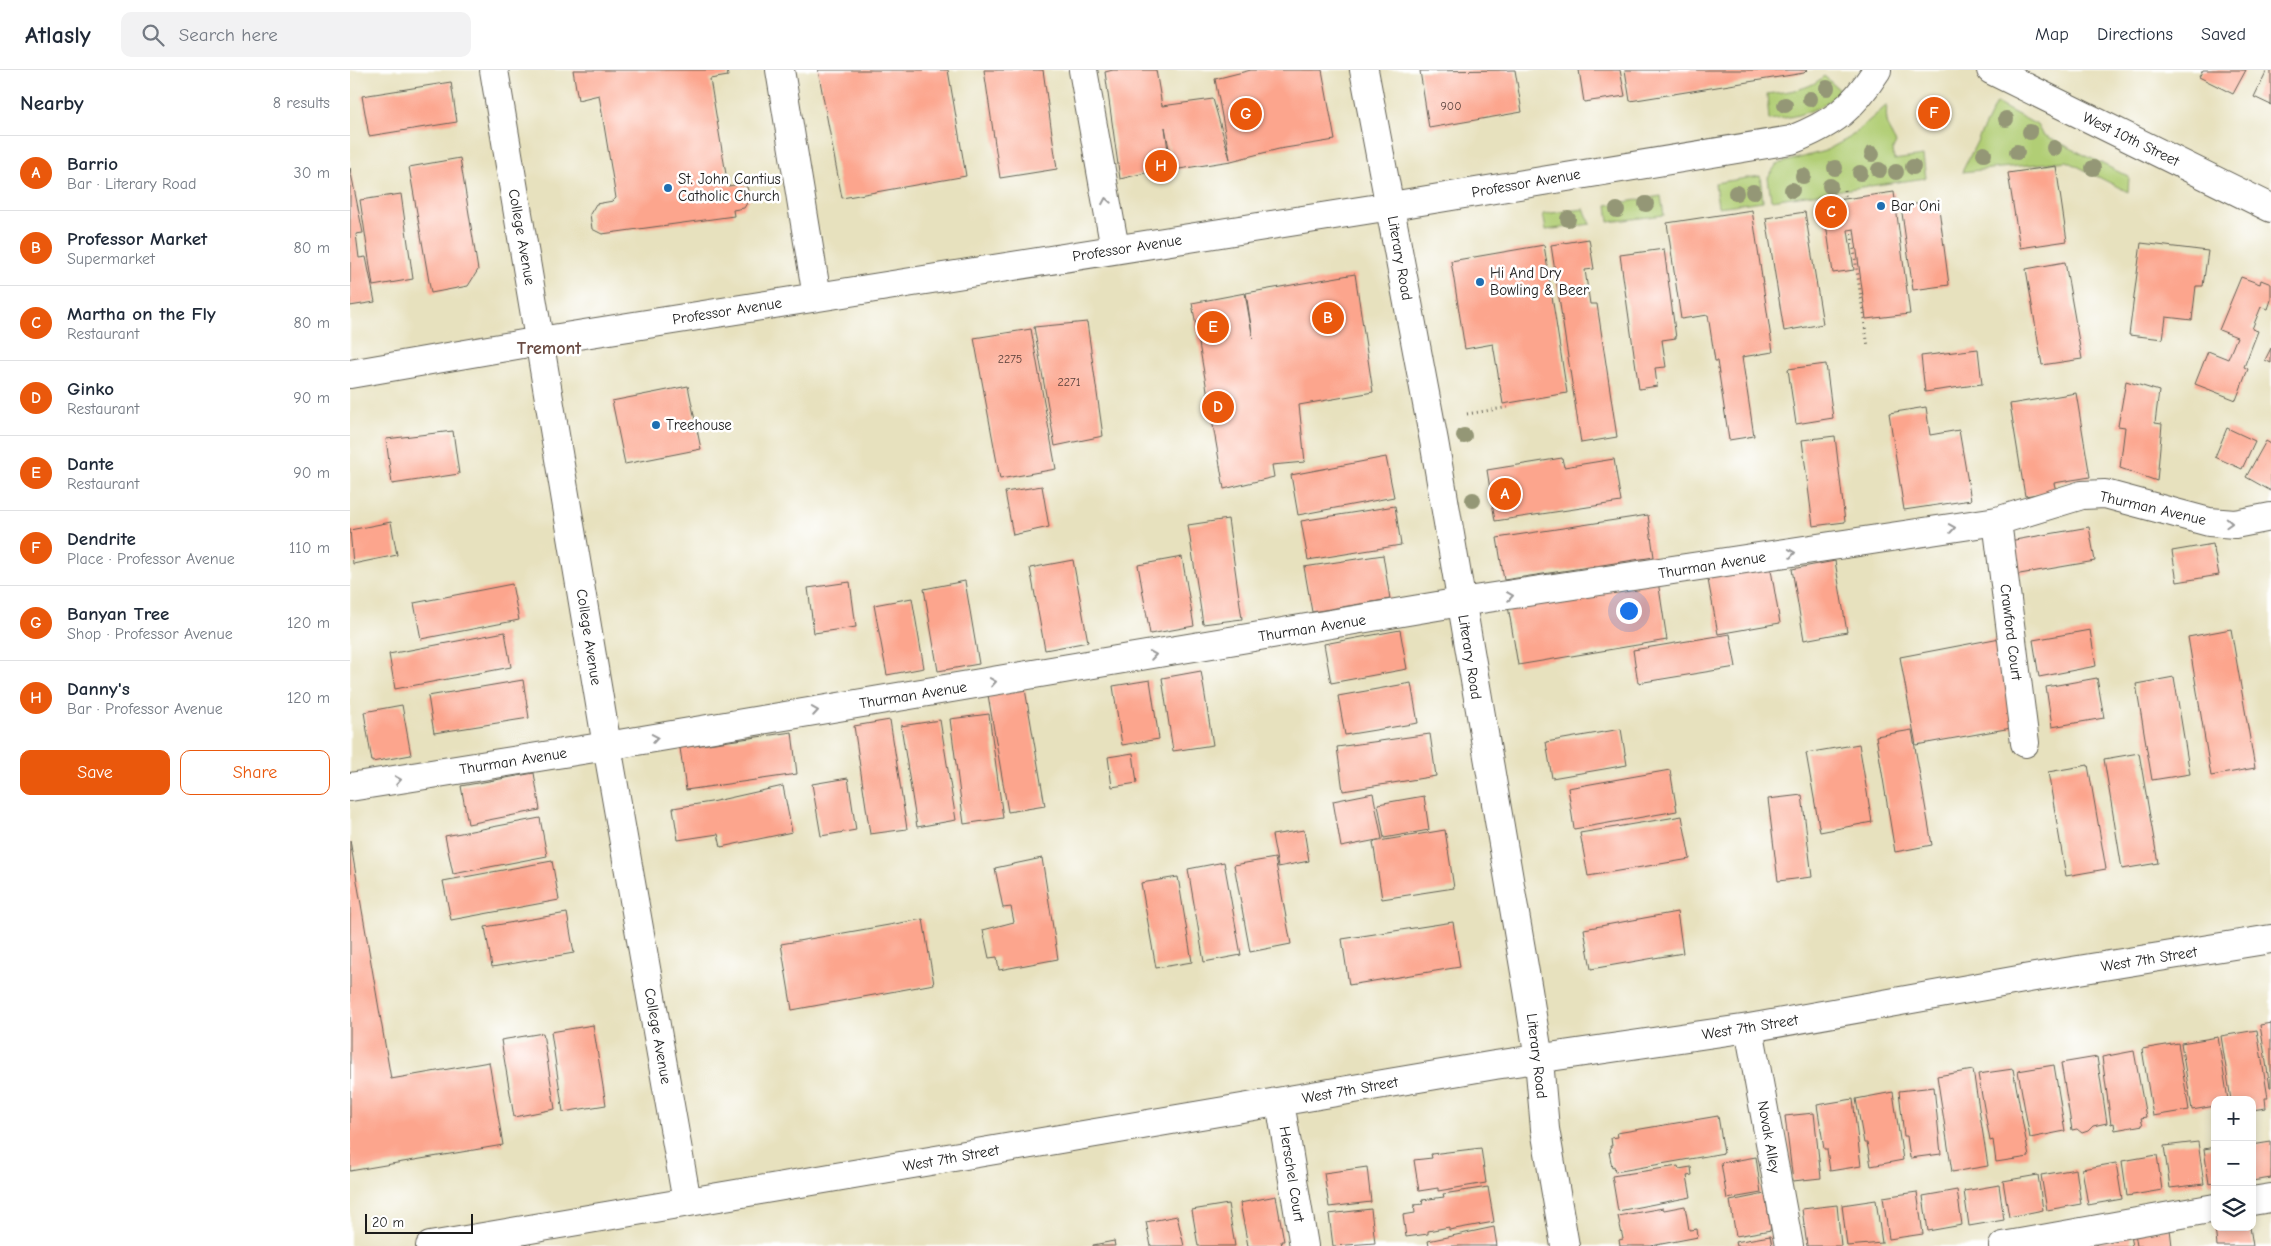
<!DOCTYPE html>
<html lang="en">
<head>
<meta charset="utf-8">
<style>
  :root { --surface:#fff; --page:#f2f2f3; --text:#1f2937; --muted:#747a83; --line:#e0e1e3; --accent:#ea580c }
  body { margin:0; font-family:"Comic Neue",sans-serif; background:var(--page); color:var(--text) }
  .controls { position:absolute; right:15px; bottom:15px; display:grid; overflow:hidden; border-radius:10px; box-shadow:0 2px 8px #0003 }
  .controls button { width:45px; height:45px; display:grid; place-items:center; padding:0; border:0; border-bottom:1px solid var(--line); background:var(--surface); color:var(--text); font:25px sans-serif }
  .scale { position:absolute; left:15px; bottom:12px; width:108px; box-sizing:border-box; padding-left:5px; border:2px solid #1c1c1c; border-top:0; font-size:14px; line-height:18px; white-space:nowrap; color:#1c1c1c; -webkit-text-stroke:4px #fff; paint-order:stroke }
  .you { position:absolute; left:1278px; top:540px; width:18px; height:18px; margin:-12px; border:4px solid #fff; border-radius:50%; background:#1a73e8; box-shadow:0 0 0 8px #1a73e833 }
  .badge { display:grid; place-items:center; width:32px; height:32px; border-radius:50%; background:var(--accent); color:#fff; font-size:16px; font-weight:700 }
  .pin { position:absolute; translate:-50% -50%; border:2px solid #fff; box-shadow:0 1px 5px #0006 }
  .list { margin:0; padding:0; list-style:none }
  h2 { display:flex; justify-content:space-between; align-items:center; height:65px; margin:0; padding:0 20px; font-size:21px }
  h2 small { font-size:16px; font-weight:400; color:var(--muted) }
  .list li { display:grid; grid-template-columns:32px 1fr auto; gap:15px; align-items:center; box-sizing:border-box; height:75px; padding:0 20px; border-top:1px solid var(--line) }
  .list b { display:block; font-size:19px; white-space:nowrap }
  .list p { margin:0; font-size:16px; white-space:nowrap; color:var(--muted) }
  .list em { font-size:16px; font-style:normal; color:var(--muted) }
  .actions { display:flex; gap:10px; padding:15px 20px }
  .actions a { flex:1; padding:11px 0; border:1px solid var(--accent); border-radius:10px; text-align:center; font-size:18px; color:var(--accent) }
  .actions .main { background:var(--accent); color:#fff }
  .icon { flex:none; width:28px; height:28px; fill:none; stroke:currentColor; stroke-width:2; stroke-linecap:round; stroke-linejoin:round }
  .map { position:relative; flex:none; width:1921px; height:1176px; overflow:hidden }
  header { display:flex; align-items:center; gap:30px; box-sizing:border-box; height:70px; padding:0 25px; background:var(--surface); border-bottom:1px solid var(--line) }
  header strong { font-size:24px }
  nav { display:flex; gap:28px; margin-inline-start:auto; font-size:18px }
  .search { width:350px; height:45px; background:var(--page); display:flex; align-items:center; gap:12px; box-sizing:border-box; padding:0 18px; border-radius:10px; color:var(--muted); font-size:19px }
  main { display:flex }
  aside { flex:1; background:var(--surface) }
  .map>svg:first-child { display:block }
  .green { fill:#b1ce75; stroke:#667548 }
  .building { fill:#fca58d }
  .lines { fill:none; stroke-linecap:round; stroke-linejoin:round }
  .minor-casing { stroke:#636155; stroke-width:30 }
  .path { stroke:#636155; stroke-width:3; stroke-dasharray:1 4; stroke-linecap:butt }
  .minor { stroke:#fff; stroke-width:28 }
  .tree { fill:#949776 }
  .oneway { stroke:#999 }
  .poi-dot { fill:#1f6fb2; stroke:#fff; stroke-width:2 }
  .labels { text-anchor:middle; stroke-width:5; stroke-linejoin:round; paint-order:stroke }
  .number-label { font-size:12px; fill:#543e38 }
  .street-label { font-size:15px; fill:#1c1c1c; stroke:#fff }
  .poi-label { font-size:15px; fill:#1c1c1c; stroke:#fff; text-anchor:start }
  .quarter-label { font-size:18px; font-weight:bold; fill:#6a4c44; stroke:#fff }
</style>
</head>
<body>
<header>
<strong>Atlasly</strong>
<div class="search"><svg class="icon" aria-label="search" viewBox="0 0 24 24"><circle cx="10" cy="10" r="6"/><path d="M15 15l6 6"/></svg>Search here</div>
<nav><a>Map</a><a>Directions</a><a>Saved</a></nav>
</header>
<main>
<aside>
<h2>Nearby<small>8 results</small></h2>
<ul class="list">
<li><span class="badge">A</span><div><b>Barrio</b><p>Bar · Literary Road</p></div><em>30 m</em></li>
<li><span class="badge">B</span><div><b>Professor Market</b><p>Supermarket</p></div><em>80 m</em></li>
<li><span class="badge">C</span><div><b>Martha on the Fly</b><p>Restaurant</p></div><em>80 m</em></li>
<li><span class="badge">D</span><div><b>Ginko</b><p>Restaurant</p></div><em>90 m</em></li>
<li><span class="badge">E</span><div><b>Dante</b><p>Restaurant</p></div><em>90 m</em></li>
<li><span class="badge">F</span><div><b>Dendrite</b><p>Place · Professor Avenue</p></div><em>110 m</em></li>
<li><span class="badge">G</span><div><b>Banyan Tree</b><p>Shop · Professor Avenue</p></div><em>120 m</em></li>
<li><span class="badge">H</span><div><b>Danny's</b><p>Bar · Professor Avenue</p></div><em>120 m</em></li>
</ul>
<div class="actions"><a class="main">Save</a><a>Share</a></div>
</aside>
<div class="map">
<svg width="1921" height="1176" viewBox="0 0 1921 1176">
  <rect width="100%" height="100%" fill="#fff"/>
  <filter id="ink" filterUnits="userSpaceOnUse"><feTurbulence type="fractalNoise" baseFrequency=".02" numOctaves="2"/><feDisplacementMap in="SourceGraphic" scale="10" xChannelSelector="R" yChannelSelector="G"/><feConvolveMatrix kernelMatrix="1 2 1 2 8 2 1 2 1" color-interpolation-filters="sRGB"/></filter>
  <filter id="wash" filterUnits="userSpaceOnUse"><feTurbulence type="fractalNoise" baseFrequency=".0096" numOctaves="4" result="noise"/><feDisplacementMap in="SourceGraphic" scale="20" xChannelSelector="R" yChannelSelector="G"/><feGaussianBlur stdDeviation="1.12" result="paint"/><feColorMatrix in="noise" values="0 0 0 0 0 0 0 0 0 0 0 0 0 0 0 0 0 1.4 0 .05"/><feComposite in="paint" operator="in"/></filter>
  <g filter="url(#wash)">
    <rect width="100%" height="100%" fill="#e7e1be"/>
    <path class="green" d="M1474,6L1491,21C1470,41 1448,47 1419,50L1417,24C1438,21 1458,21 1474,6Z
      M1646,33L1687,55L1692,64L1779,107L1778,122L1717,91L1612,102Z
      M1537,35C1535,50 1538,60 1546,73L1543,79L1544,90L1573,86L1576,108L1421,130L1418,107L1427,94L1475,81L1499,68Z
      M1410,106L1413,131L1368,137L1365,113Z
      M1311,126L1314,145L1259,152L1257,135Z
      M1234,139L1241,154L1196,160L1193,144Z"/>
    <g id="blocks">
      <path class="building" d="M223,0H377L378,6L360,9L378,116L392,114L397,117L400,128L394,138L383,140L384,146L252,164L242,159L240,144L246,134L263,131L266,128L249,25L228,30Z
        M468,0H598L616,106L492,128Z
        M634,0H693L707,99L650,108Z
        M763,0H806L812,36L863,29L880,89L865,9L901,0H972L985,70L929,79L881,91L823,100L815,57L820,97L770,109L755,2Z
        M1165,0L1172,42L1079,58L1070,1Z
        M1229,0H1270L1275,26L1234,32Z
        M1275,0H1457L1454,3L1280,31Z
        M1853,0H1896L1883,24L1849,7Z
        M1917,0H1921V35L1904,27Z
        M101,12L107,52L19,66L12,26Z
        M110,88L128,200L118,216L81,223L59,97Z
        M1706,96L1717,171L1670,178L1658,103Z
        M0,98L13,163L6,164L9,188L16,187L25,232L0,236Z
        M1544,122L1560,244L1516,249L1504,159L1498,160L1504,200L1483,203L1473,132Z
        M51,124L63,209L23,216L10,130Z
        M1588,131L1599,215L1563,220L1551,136Z
        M1402,140L1423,282L1392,287L1404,366L1379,370L1367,291H1365L1358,245L1331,249L1317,153Z
        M1455,142L1473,254L1434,261L1416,148Z
        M1239,169L1244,199L1235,200L1240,234H1247L1267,367L1231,373L1201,175Z
        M1791,173L1858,181L1853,216H1846L1842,250L1816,247L1813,269L1779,265Z
        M1194,175L1217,323L1153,334L1143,274L1115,279L1101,191Z
        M1314,179L1326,268L1312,270L1316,297L1305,298L1307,316L1289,319L1270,185Z
        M1715,192L1732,289L1692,295L1676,199Z
        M1005,204L1023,322L949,335L955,392L922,395L924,407L874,419L842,233L895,223L903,269L896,223Z
        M1891,207L1910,214L1911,210L1921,214V230L1918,239L1911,237L1902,259L1908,261L1894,297L1898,299L1886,330L1845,314L1858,281L1878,289L1887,267L1869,260Z
        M737,252L753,366L705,376L684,257Z
        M681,259L706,399L650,409L624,268Z
        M1921,278V293L1915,290Z
        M1628,279L1632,314L1575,322L1571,286Z
        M1476,294L1483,348L1446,354L1438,299Z
        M1776,311L1809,321L1805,353L1812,354L1807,411L1770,398L1775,357L1768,356Z
        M338,316L351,379L275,394L262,331Z
        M1726,323L1740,407L1704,413L1706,421L1675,426L1660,334Z
        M1576,337L1580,365L1609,360L1621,430L1554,440L1539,343Z
        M1877,358L1905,371L1892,399L1865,387Z
        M103,361L109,404L42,414L36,369Z
        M1485,366L1495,452L1463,456L1452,370Z
        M1916,371L1921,374V421L1896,407Z
        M1036,387L1044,427L948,445L941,405Z
        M1212,388L1214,397L1264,389L1271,432L1145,451L1137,400Z
        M692,416L699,457L663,465L655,422Z
        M1045,436L1051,475L958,490L951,451Z
        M1298,445L1304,487L1154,510L1147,468Z
        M878,449L892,549L853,554L838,455Z
        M41,452L47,485L3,494L0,460Z
        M1739,457L1745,491L1664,505L1659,471Z
        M1863,474L1869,505L1827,512L1822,481Z
        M1033,485L1040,529L962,542L954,497Z
        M832,487L844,556L800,564L788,495Z
        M1419,488L1430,553L1368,564L1356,499Z
        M723,490L738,572L695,580L680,498Z
        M1485,491L1497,562L1454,570L1442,499Z
        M615,511L629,594L588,601L574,519Z
        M1308,511L1317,570L1168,595L1158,536Z
        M500,512L506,557L464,563L458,518Z
        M162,514L169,550L71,569L64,533Z
        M562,528L574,598L537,605L524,535Z
        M1881,559L1905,698L1861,706L1838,567Z
        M1050,560L1057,599L981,613L974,574Z
        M1740,560L1746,596L1689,607L1683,570Z
        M155,562L161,597L45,619L39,584Z
        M1380,564L1386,597L1288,613L1283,580Z
        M1650,568L1667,657L1566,675L1550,587Z
        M851,601L863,675L823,681L812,608Z
        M1824,607L1840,704L1802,710L1786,614Z
        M1747,608L1754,648L1702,657L1696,617Z
        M173,610L179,648L84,663L78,626Z
        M800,610L809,669L772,675L763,616Z
        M1061,613L1068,653L995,665L988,626Z
        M675,619L695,736L658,742L638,625Z
        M52,635L61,685L22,692L14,642Z
        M639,644L653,748L614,754L600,649Z
        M540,650L557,759L520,764L504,656Z
        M590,650L606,750L567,757L551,656Z
        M1271,659L1277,695L1202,708L1196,672Z
        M1562,660L1582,775L1545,782L1526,666Z
        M442,662L447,704L336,720L330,678Z
        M1080,664L1086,706L993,721L987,677Z
        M1509,674L1522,752L1470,762L1456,683Z
        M783,683L787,713L762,717L758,687Z
        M1789,683L1808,793L1772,799L1754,689Z
        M1738,695L1756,799L1716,806L1698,702Z
        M1320,700L1327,741L1224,759L1218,718Z
        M184,703L190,740L118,754L111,716Z
        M498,708L506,760L471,766L462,714Z
        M433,716L442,762L371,777L368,764L328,770L323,738L361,732Z
        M1023,723L1032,769L991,777L983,731Z
        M1452,725L1462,807L1428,811L1418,729Z
        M1074,726L1079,760L1034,768L1028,734Z
        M1332,746L1340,789L1238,806L1230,763Z
        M190,748L197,786L103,804L95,766Z
        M954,760L959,791L928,797L922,765Z
        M1095,760L1104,818L1032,829L1023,772Z
        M0,770L41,1009L139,992L153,1075L0,1101Z
        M692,788L708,889L649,900L647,887L639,888L633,860L664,852L661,837L653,838L645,798Z
        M925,788L941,874L900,882L884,795Z
        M202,791L209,830L101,850L93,811Z
        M874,792L891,885L854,892L838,799Z
        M828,807L842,892L806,898L791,813Z
        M1327,842L1333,883L1241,899L1234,859Z
        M217,843L224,883L142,897L135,857Z
        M573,849L584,914L442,940L431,874Z
        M1103,852L1110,897L999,915L992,869Z
        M1921,953V1017H1920L1910,955Z
        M243,955L256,1035L213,1042L201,962Z
        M1907,960L1918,1028H1915L1916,1038L1902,1040V1030H1881L1871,966Z
        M193,963L205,1039L164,1047L151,970Z
        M1868,967L1878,1030H1865V1036L1842,1040L1831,973Z
        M1828,973L1839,1040L1803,1046L1792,979Z
        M1784,981L1796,1047L1791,1048L1793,1055L1765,1060L1764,1053L1761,1054L1752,987Z
        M1747,987L1757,1053L1743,1056L1738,1061L1732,1063L1727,1059L1722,1060L1711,993Z
        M1704,995L1715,1061L1680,1068L1668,1001Z
        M1663,999L1679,1087L1646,1092L1643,1070L1640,1071L1628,1004Z
        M1623,1000L1638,1096L1602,1102L1587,1006Z
        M1584,1017L1591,1084L1560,1088L1557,1066H1554L1549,1021Z
        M1543,1022L1553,1090L1521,1096L1517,1073H1514L1506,1029Z
        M1503,1029L1511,1096L1480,1101L1477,1079H1474L1467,1035Z
        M1464,1043L1471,1108L1443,1111L1435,1046Z
        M1368,1046L1374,1083L1265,1102L1264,1096L1262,1097L1259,1082H1261L1260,1076H1262L1261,1068L1268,1067L1267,1063Z
        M1848,1072L1854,1114L1820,1118L1814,1076Z
        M1921,1072V1108L1902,1111V1075Z
        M1865,1077V1113L1859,1114L1854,1079Z
        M1131,1078L1136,1113L1088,1121V1118L1069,1121L1064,1090L1082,1088L1081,1084Z
        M1807,1085L1812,1120L1777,1126L1772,1091Z
        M1406,1087L1411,1123L1377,1129L1371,1093Z
        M1766,1093L1772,1129L1738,1135L1732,1099Z
        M1328,1096L1329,1099L1341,1097L1342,1105L1337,1106L1341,1127L1268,1141L1262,1106Z
        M1017,1097L1021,1132L979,1137L974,1103Z
        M1726,1099L1731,1134L1697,1140L1691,1105Z
        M1688,1105L1693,1140L1659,1147L1653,1111Z
        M1649,1115L1654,1150L1619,1156L1614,1121Z
        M1138,1117L1144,1152L1099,1160V1157L1078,1161V1164L1056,1167L1053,1145L1065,1143L1064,1135L1073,1134L1072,1130L1094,1127L1093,1124Z
        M1607,1120L1612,1155L1578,1161L1573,1126Z
        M1567,1122L1573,1164L1539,1169L1533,1127Z
        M1415,1124L1421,1160L1386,1166L1380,1131Z
        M926,1126L934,1171H931L932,1176H898L890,1133Z
        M1526,1130L1532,1173L1497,1176L1492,1135Z
        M878,1134L885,1176H848L842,1140Z
        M1487,1135L1491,1176H1457L1452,1139Z
        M1335,1136L1339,1160L1347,1159L1348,1167L1301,1176H1270L1269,1170L1273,1169L1268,1146L1313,1138L1314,1140Z
        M1021,1139L1025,1173L983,1176L979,1144Z
        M827,1146L834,1176H801L796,1152Z
        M1144,1157L1147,1176H1079L1078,1171Z
        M1865,1157H1900L1903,1176H1867Z
        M1820,1159L1822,1176H1787L1785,1163Z
        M1420,1166L1422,1176H1386L1385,1172Z
        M1780,1166L1782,1176H1746V1172Z
        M764,1171L765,1176H743V1175Z"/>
    </g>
  </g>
  <g filter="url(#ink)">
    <use href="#blocks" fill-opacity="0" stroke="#636155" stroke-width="1"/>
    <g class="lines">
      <defs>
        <path id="minor" d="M144,0L257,676L337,1132
          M430,0L467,227
          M733,0L765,179
          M1014,0L1084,371L1178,920L1189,990L1195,1059L1215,1176
          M1641,0L1921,138
          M0,304L190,271L1041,136L1441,70C1484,53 1502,39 1527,0
          M1647,451L1675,673
          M0,717L257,676L1111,532L1647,451L1732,425L1755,424L1859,452L1885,454L1921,447
          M1399,958L1439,1176
          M930,1032L954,1176
          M1902,1131L1921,1128
          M80,1176L1145,995L1399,958L1685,907L1921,869
          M1653,1176L1865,1138"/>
      </defs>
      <use href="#minor" class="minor-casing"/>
      <path class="path" d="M1494,120L1496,129
        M1501,159L1518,277
        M1117,344L1160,337"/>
      <use href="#minor" class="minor"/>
    </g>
    <g class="tree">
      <circle cx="1477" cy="18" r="8"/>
      <circle cx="1460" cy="29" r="8"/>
      <circle cx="1435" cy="35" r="8"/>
      <circle cx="1656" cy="49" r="8"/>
      <circle cx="1680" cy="62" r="8"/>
      <circle cx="1704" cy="78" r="8"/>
      <circle cx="1667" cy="82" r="8"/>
      <circle cx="1522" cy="84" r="8"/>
      <circle cx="1634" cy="84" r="8"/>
      <circle cx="1563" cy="97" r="8"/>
      <circle cx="1485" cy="98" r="8"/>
      <circle cx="1743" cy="98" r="8"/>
      <circle cx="1529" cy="100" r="8"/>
      <circle cx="1546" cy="102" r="8"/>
      <circle cx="1510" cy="103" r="8"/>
      <circle cx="1453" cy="106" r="8"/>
      <circle cx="1480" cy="116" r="8"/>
      <circle cx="1442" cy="120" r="8"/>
      <circle cx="1403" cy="122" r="8"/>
      <circle cx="1386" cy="123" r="8"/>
      <circle cx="1296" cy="134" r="8"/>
      <circle cx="1267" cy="140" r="8"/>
      <circle cx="1218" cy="149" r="8"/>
      <circle cx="1114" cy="366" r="8"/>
      <circle cx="1123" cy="430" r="8"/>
    </g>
    <defs><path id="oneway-chevron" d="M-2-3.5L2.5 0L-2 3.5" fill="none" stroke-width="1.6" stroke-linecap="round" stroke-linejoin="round" transform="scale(1.25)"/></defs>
    <g class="oneway">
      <use href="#oneway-chevron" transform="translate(756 131) rotate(-100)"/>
      <use href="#oneway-chevron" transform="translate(1879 453) rotate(2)"/>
      <use href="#oneway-chevron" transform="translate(1602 458) rotate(-9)"/>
      <use href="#oneway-chevron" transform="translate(1442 483) rotate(-9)"/>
      <use href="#oneway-chevron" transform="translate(1160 526) rotate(-9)"/>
      <use href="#oneway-chevron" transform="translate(803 585) rotate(-9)"/>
      <use href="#oneway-chevron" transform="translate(643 612) rotate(-9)"/>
      <use href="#oneway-chevron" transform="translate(465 641) rotate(-9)"/>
      <use href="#oneway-chevron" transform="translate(305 668) rotate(-10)"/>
      <use href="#oneway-chevron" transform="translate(48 710) rotate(-9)"/>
    </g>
  </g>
  <g class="poi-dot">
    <circle cx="318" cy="118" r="5"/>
    <circle cx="1531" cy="136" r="5"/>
    <circle cx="1130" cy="212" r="5"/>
    <circle cx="306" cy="355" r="5"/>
  </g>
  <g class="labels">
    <g class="number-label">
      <text x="1101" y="40">900</text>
      <text x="660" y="293">2275</text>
      <text x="719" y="316">2271</text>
    </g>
    <g class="street-label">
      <text transform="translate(1781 69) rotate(26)" y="5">West 10th Street</text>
      <text transform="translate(1176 113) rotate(-10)" y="5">Professor Avenue</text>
      <text transform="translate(172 167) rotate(80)" y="5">College Avenue</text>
      <text transform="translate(777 178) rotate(-9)" y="5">Professor Avenue</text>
      <text transform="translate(1050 188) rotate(80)" y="5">Literary Road</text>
      <text transform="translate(377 241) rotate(-9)" y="5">Professor Avenue</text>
      <text transform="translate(1803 438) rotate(13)" y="5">Thurman Avenue</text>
      <text transform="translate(1362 495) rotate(-9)" y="5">Thurman Avenue</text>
      <text transform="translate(962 558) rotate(-9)" y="5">Thurman Avenue</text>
      <text transform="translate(1661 562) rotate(83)" y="5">Crawford Court</text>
      <text transform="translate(239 567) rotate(81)" y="5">College Avenue</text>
      <text transform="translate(1120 587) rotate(81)" y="5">Literary Road</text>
      <text transform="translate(563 625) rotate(-9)" y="5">Thurman Avenue</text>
      <text transform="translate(163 691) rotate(-9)" y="5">Thurman Avenue</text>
      <text transform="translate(1799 889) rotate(-9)" y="5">West 7th Street</text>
      <text transform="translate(1400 957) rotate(-9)" y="5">West 7th Street</text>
      <text transform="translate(308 966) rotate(80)" y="5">College Avenue</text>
      <text transform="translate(1187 986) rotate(83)" y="5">Literary Road</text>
      <text transform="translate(1000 1020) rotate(-10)" y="5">West 7th Street</text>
      <text transform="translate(1419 1067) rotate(80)" y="5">Novak Alley</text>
      <text transform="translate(601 1088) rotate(-10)" y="5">West 7th Street</text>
      <text transform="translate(942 1104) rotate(81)" y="5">Herschel Court</text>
    </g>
    <g class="poi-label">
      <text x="328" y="114">St. John Cantius<tspan x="328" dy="17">Catholic Church</tspan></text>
      <text x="1541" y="141">Bar Oni</text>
      <text x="1140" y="208">Hi And Dry<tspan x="1140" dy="17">Bowling &amp; Beer</tspan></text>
      <text x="316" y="360">Treehouse</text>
    </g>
    <g class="quarter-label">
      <text x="199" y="284">Tremont</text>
    </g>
  </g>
</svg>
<div class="controls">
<button>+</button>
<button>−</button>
<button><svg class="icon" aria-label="layers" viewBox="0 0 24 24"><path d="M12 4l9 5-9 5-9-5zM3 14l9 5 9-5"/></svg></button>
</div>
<div class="scale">20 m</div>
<div class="you"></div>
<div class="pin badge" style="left:1155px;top:424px">A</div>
<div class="pin badge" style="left:978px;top:248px">B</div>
<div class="pin badge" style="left:1481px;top:142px">C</div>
<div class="pin badge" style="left:868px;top:337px">D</div>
<div class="pin badge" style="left:863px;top:257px">E</div>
<div class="pin badge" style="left:1584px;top:43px">F</div>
<div class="pin badge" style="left:896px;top:44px">G</div>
<div class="pin badge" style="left:811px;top:96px">H</div>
</div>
</main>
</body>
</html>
